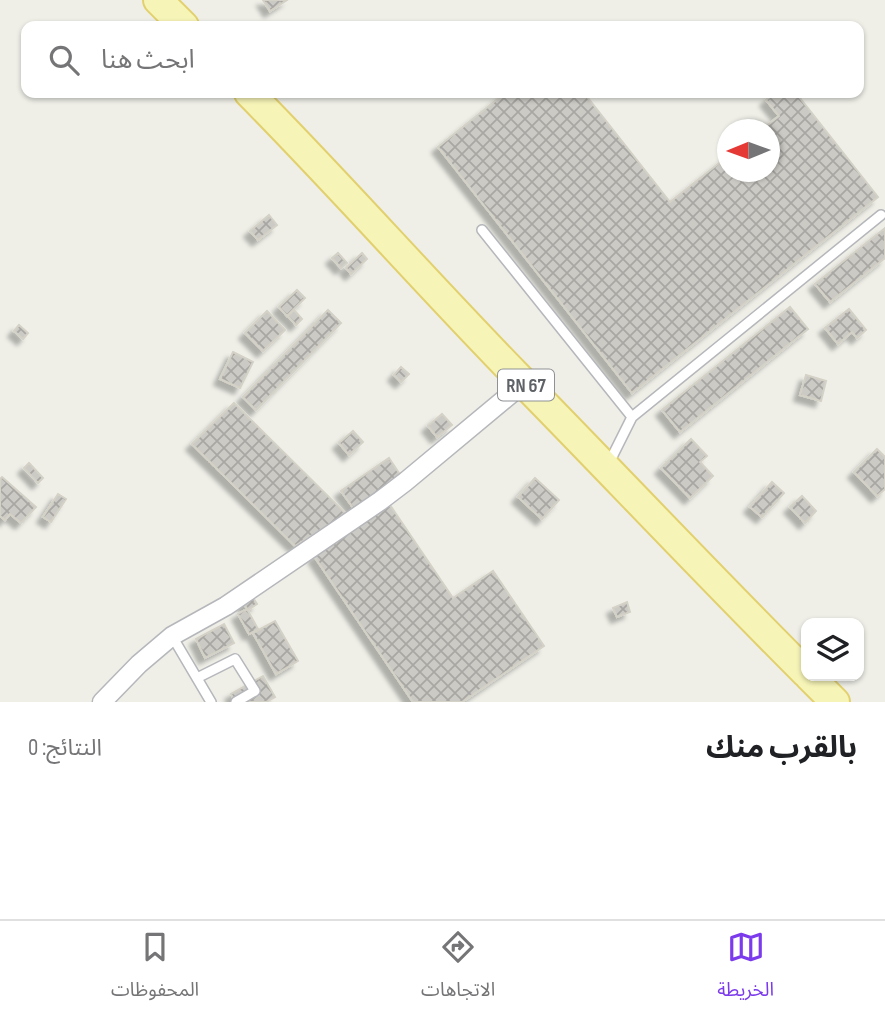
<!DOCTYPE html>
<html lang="ar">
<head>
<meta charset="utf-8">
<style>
  :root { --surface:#fff; --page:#f2f2f2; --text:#202124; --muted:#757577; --line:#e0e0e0; --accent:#7c3aed }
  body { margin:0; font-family:"Sofia Sans Condensed","Noto Sans Arabic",sans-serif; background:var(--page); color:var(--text); direction:rtl }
  .controls { position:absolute; right:21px; bottom:21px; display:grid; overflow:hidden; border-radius:14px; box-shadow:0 2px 5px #0004 }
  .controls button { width:63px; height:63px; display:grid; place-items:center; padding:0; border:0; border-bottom:2px solid var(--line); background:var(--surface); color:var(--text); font:35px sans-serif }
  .compass { position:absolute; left:717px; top:119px; width:63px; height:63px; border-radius:50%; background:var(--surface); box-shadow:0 2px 5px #0004; rotate:269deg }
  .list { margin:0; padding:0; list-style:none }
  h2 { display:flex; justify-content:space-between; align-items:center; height:91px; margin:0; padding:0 28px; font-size:30px }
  h2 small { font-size:23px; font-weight:400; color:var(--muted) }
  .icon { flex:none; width:38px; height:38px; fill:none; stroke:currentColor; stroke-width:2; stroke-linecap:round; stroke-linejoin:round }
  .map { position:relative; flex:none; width:885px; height:702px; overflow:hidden; direction:ltr }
  .search { position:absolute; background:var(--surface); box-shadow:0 2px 5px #0004; left:21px; right:21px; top:21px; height:77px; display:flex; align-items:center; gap:18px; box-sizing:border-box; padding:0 24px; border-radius:14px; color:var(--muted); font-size:26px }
  .sheet { height:217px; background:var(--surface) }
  nav { display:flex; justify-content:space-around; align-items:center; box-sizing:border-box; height:98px; border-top:2px solid var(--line); background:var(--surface); font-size:19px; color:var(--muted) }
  nav a { display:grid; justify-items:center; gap:4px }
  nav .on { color:var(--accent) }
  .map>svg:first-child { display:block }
  .building { fill:url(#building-cross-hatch); stroke:#d4d1c7; stroke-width:2; filter:url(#shadow) }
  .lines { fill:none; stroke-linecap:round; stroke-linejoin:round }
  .service-casing { stroke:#b5b7bb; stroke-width:12 }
  .minor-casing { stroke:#b5b7bb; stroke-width:21 }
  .primary-casing { stroke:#e2d06e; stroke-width:32 }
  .service { stroke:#fff; stroke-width:9 }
  .minor { stroke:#fff; stroke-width:18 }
  .primary { stroke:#f6f4b6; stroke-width:28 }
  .labels { text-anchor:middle; stroke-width:5; stroke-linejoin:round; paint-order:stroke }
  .shield { fill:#fff; stroke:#8f9194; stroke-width:2 }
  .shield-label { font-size:19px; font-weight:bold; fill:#5f6266 }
</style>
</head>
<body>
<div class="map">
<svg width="885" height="702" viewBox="0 0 885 702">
  <defs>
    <pattern id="building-cross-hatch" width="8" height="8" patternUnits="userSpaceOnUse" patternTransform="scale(1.75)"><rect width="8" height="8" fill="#cbcac4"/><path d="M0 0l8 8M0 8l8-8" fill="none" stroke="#a8a7a3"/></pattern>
    <filter id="shadow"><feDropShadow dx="-6" dy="6" stdDeviation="2" flood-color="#0004"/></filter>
  </defs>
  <rect width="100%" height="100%" fill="#efefe8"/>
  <path class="building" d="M263,0H287L270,11Z
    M505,93H584L670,202L728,156V172H770V130H761L779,116L766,100L775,93H796L878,197L632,393L438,147Z
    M269,215L277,225L258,240L250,231Z
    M885,228V258L830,302L815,284Z
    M338,253L347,263L341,268L332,258Z
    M362,253L367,259L351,274L346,268Z
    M297,290L305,298L287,316L279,307Z
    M790,307L808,329L680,432L662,410Z
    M849,309L866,330L857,338L852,332L838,344L825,328Z
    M294,310L302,319L296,325L288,316Z
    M328,310L341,323L256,410L243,397Z
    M267,311L285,330L263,351L245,333Z
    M19,325L28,333L23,339L14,331Z
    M233,352L253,362L240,388L220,379Z
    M401,367L409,374L401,382L394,375Z
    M806,375L826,381L821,401L800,395Z
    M234,403L346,514L295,546L192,444Z
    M442,414L452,425L437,437L428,426Z
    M353,431L363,442L349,455L339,443Z
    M691,439L707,456L700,462L713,476L690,498L661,468Z
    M877,449L885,457V489L877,496L854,472Z
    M389,458L401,476L354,509L341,491Z
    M29,463L43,478L38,483L24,468Z
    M2,477L36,507L21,523L10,514L5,520L0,516V479Z
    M535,478L559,500L542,519L518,497Z
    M772,482L784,493L762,517L750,507Z
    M58,494L66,499L51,522L43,517Z
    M802,496L816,511L805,523L790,507Z
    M390,505L453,598L493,571L544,646L462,702H413L314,556Z
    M252,596L257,604L248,610L243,603Z
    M627,602L630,612L617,617L613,608Z
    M247,609L258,629L249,634L238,614Z
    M275,621L298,661L276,674L253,633Z
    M224,624L234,643L205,658L196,639Z
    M263,676L275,697L266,702H235L231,694Z"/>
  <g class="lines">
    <defs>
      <path id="service" d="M482,230L632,417
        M609,463L632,417L881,215
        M172,636L211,702
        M197,678L235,659L255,691L236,702"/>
      <path id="minor" d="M102,702L139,664L172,636L226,606L380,501L405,482L524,383"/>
      <path id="primary" d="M158,0L184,26
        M249,93C341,186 427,284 518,377C615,476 709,576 806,673
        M809,676L835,702"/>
    </defs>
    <use href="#service" class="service-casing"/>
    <use href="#minor" class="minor-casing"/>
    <use href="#primary" class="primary-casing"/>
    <use href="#service" class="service"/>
    <use href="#minor" class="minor"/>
    <use href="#primary" class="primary"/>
  </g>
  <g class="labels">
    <rect class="shield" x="498" y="369.5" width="56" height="31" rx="5"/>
    <g class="shield-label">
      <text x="526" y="392">RN 67</text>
    </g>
  </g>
</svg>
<div class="controls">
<button><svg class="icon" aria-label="layers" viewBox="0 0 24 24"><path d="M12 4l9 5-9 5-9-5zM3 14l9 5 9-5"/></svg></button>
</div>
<svg class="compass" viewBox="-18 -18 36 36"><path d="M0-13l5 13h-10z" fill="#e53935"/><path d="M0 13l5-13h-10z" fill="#757577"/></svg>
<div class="search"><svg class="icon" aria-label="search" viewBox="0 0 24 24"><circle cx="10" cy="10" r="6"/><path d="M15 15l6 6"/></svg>ابحث هنا</div>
</div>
<section class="sheet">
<h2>بالقرب منك<small>النتائج: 0</small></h2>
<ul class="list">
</ul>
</section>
<nav>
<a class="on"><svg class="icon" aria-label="map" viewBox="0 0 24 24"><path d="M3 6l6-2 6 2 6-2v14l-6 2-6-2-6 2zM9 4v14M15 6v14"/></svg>الخريطة</a>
<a><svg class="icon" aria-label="directions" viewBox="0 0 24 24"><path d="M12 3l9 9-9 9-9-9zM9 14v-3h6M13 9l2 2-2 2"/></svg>الاتجاهات</a>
<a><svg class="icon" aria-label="saved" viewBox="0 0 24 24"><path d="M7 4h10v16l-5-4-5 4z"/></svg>المحفوظات</a>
</nav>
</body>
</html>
